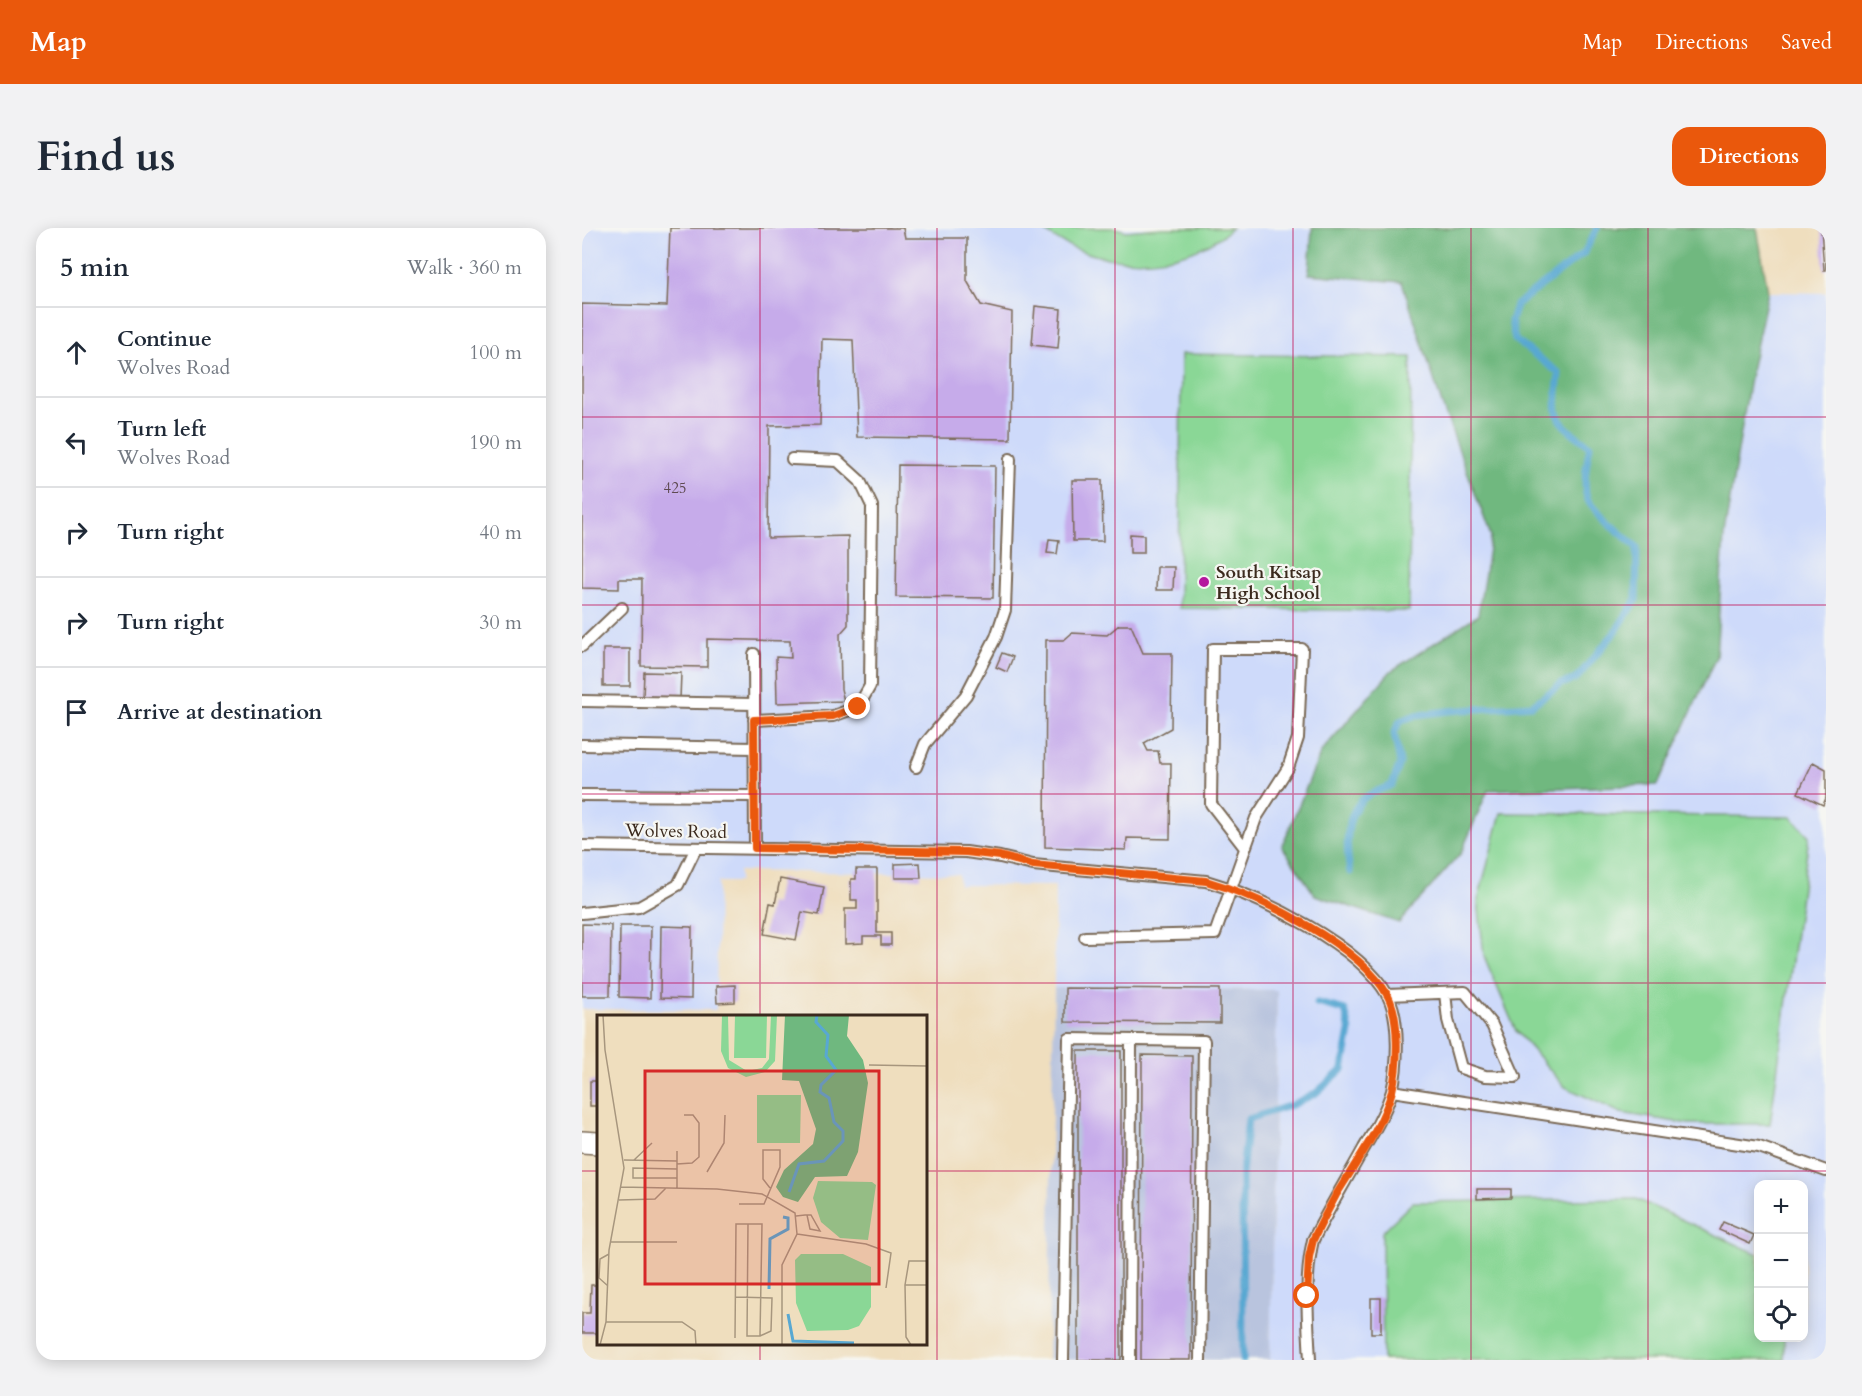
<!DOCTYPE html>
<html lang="en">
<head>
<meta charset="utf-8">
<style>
  :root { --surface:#fff; --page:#f2f2f3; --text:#1f2937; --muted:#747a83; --line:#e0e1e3; --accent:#ea580c }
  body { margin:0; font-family:Cardo,serif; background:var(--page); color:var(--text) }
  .controls { position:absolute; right:18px; bottom:18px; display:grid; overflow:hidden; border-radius:12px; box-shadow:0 3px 15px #0003 }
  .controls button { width:54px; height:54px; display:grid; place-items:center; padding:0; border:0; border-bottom:2px solid var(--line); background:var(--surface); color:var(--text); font:30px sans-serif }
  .stop { position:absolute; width:18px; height:18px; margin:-14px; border:4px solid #ea580c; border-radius:50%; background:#fff }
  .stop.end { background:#ea580c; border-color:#fff; box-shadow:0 2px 6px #0008 }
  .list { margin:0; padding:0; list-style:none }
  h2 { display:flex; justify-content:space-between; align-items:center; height:78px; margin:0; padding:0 24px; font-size:26px }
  h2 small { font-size:20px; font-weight:400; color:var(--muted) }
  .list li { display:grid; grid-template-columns:39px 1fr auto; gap:18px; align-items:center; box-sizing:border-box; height:90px; padding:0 24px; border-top:2px solid var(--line) }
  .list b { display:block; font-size:22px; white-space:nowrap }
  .list p { margin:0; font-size:20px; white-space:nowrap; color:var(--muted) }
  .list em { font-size:20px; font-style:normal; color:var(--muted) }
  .icon { flex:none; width:33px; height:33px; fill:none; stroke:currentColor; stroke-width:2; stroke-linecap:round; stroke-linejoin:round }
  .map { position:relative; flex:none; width:1244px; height:1132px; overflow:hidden; border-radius:18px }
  header { display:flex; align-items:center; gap:36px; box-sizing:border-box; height:84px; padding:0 30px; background:var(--accent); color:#fff }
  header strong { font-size:28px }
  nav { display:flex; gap:33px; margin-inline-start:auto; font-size:21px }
  .intro { display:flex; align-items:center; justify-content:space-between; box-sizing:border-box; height:144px; padding:0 36px }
  h1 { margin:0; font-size:42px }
  .button { padding:15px 27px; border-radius:18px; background:var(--accent); color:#fff; font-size:21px; font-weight:700 }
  main { display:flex; gap:36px; padding:0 36px }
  aside { flex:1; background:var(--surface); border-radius:18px; box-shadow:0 3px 15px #0003 }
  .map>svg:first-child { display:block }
  .built { fill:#cedafa; fill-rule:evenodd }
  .industrial { fill:#b9c4de }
  .green { fill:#8ad796; stroke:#62805a; stroke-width:1.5 }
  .forest { fill:#6fb87f; stroke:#55714e; stroke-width:1.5 }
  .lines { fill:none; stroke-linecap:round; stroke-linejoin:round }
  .stream { stroke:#58a8d2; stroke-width:7 }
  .building { fill:#c6abea }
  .service-casing { stroke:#7a6956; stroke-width:14 }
  .minor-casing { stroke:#7a6956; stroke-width:24 }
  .service { stroke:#fff; stroke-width:10 }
  .minor { stroke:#fff; stroke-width:21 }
  .route { stroke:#ea580c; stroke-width:8 }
  .grid { fill:none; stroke:#c2185b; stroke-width:1.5; stroke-opacity:0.55 }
  .poi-dot { fill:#b5179e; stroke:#f6f6f2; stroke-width:2 }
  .labels { text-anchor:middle; stroke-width:4.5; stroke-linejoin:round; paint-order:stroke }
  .number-label { font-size:15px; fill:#5e4a51 }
  .poi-label { font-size:18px; font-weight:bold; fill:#3b2a1e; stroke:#f6f6f2; text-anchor:start }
  .street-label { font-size:18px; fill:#3b2a1e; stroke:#f6f6f2 }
  .inset-river { fill:none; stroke:#58a8d2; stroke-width:3 }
  .inset-road { fill:none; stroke:#a7967e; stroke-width:1.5 }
  .view { fill:#d62828; fill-opacity:0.15; stroke:#d62828; stroke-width:3 }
  .inset-edge { fill:none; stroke:#3b2a1e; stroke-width:3 }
</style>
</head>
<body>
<header>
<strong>Map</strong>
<nav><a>Map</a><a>Directions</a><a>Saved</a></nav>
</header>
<div class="intro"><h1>Find us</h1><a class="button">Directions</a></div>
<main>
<aside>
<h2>5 min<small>Walk · 360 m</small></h2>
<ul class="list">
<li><svg class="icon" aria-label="ahead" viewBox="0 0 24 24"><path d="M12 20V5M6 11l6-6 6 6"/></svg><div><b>Continue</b><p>Wolves Road</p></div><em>100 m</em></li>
<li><svg class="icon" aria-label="left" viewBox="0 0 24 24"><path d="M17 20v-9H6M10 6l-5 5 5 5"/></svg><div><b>Turn left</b><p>Wolves Road</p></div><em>190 m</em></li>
<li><svg class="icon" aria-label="right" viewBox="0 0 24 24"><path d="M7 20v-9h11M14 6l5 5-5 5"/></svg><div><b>Turn right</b></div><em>40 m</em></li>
<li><svg class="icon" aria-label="right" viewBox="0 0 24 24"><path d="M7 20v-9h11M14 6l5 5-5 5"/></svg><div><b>Turn right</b></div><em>30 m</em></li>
<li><svg class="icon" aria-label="arrive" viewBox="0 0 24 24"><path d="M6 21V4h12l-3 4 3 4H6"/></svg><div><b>Arrive at destination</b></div></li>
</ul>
</aside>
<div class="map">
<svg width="1244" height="1132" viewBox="0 0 1244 1132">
  <rect width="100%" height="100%" fill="#f6f6f2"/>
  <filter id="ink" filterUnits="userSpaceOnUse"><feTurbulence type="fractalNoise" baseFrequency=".0167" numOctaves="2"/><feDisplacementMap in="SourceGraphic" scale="12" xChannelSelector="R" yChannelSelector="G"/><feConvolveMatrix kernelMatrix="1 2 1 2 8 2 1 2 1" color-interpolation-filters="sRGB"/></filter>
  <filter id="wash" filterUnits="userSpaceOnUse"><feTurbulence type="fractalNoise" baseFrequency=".008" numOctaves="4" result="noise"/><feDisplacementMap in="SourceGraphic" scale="24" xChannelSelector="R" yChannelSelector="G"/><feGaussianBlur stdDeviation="1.35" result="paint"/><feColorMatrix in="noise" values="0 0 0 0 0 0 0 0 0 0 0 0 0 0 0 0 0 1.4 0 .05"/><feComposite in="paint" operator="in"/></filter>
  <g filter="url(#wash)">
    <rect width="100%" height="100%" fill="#efdebe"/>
    <path class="built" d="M0,0H910L1186,64L1244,65V1132H688L695,762L472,760L473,658L377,657L376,646L157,643V654H136L134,782L0,781ZM1176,956H1222V1110H1176Z"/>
    <path class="industrial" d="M472,760L695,762L688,1132H466Z"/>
    <path class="green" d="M459,0H533L544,3L581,0H650C600,44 509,43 459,0Z
      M599,126L829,129L827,383L597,380Z
      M919,585L1209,589L1227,608L1188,896H1107L1039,885L983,859L934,803L902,728L896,672Z
      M1054,971L1176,1026V1110H1202V1132H801L800,1004L831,974Z"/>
    <path class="forest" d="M730,0H1175L1186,64L1170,138L1142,308L1134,429L1076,557L906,562L879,625L817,695L733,667L700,618L739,524L809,443L896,387L909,308L862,182L820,54L727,46Z"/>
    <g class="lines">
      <path class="stream" d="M768,644C764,621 762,590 780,572C787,565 801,561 810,557L818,535L812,505L818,493L834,487L866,483L950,477L979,456L994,451L1034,403L1054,372L1055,319C1044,310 1010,282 1005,270C1001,257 1005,232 1008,218C970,190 972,192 977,145L933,112L929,93L934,77L1002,25L1015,0
        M661,1132L660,946L666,891L710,877L734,865L761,841L768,803L763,782L735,775"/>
    </g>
    <g id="blocks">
      <path class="building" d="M88,0H321L323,10H385V53L399,77L430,84L428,211L275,209L271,112L240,111L238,197L187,198L186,310L266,308V397L258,406L259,461L262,473L195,475L194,429L209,430L208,413L125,411V439L59,438L60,351H37V361L0,360V76L85,78Z
        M1239,0H1244V42H1242Z
        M453,78L479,81L476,120L450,117Z
        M316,237L413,238L411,370L314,369Z
        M490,252H520L521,313H491Z
        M548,306L562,307V325H548Z
        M467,311L477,312L475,326L465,325Z
        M575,339H592L591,362H574Z
        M537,397H549L561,425H590L589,500L562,515L566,523H576L578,535H589L588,611L545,610L544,622L463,619L464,412H482L490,405L525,407Z
        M21,421H48V458H21Z
        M420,425L431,429L425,444L414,439Z
        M62,444L99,445L98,471L61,470Z
        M1231,534L1244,541V570L1241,577L1216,565Z
        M338,635L339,650H313V636Z
        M274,641H295V705H309V717H299V708H281V715L263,716V681H275V672H269V651H274Z
        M198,651L242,659L237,687L220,684L214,712L182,706L188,675L193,676Z
        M0,696L29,697L28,768H0Z
        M38,698H69L68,770L37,769Z
        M79,698L110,699L109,771L78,770Z
        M153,757V774L135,775L134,758Z
        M483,760L638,761V795L483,794Z
        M496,823H539V1132H496Z
        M560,827L610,828L609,1132H559Z
        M8,853H16V878H8Z
        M895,961H929V970L895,971Z
        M1141,994L1172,1007L1168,1016L1137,1002Z
        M9,1057H16V1105H0V1085H8Z
        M789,1070H799V1105H789Z"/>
    </g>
  </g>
  <g filter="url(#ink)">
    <use href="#blocks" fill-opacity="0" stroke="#7a6956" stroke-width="1.5"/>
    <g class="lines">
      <defs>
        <path id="service" d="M0,418L40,380
          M172,426L173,620
          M0,473L172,476
          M172,492L251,488L276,479L288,458L290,278L278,253L256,233L210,231
          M0,517L172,520
          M334,539L343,516L384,467L414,409L423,382L428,231
          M0,567L173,568
          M0,618L384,624L418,629L451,637L624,653C679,669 778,717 806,768C818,791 816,838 810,863C804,883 793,902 782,920C765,951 747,980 731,1012C722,1051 726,1092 728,1132
          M0,685L57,679L96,657L114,620
          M503,709L633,706L674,590L706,540L716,510L720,421H631L629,576L663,620
          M805,767C831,766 857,765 883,764L910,797L933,849L903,848L879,840L866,792L863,765
          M810,863L1177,919L1244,943
          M481,1132L487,811L622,813L618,1132
          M548,1132L549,812"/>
        <path id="minor" d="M0,914L16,915"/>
      </defs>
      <use href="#service" class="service-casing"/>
      <use href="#minor" class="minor-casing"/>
      <use href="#service" class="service"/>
      <use href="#minor" class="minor"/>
    </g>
  </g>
  <g class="lines" filter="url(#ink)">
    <path class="route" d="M276,479L251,488L172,492L173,620L384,624L418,628L451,637L624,653C679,669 778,717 806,768C818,791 816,838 810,863C800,900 774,934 754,967C746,982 738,997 731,1012L727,1029L725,1068"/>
  </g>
  <path class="grid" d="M178,0V788M355,0V1132M533,0V1132M711,0V1132M889,0V1132M1066,0V1132M0,189H1244M0,377H1244M0,566H1244M0,755H1244M0,943H16M344,943H1244M178,1116V1132"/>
  <circle class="poi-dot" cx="622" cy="354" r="6"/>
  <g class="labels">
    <g class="number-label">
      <text x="93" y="265">425</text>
    </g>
    <g class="poi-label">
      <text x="634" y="350">South Kitsap<tspan x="634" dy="21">High School</tspan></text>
    </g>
    <g class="street-label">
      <text transform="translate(94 603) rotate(1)" y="6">Wolves Road</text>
    </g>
  </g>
  <g transform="translate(15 787)">
    <rect width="330" height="330" fill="#efdebe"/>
    <path d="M125,0H131L132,45L150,56L165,53L172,44L174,0H180L178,46L168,57L149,62L131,53L124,36ZM138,0H170L169,43H137ZM160,80H204L203,128H160ZM221,166L275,167L279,170L271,225L243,223L224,207L216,183ZM204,239H246L274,252V292L262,311L251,315L210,316L199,288L198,245Z" fill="#8ad796"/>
    <path d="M188,0H252L250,21L266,45L271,68L261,137L250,161L218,162L201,187L186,182L179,172L187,155L216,129L219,114L202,66L185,65Z" fill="#6fb87f"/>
    <path class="inset-river" d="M192,177L202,149L227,146L246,126V116L237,107L232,83L223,77L224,70L239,55L229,41L231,20L219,7L220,0M172,274L173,224L191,214V203L186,202M191,299L196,326L257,328"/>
    <path class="inset-road" d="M272,50L330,51M80,136V173M27,145L80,146M37,145L55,128M80,149L95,148L102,142V108L96,100H87M80,154L36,153V163H80M110,157L127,128L128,100M24,172L120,174L165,179L198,198L200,219L185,250V330M22,185L58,184L69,173M142,189H167L183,152V135H166V164L173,173M199,201L208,200H214L223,216L213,214L210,200M200,219L269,229L294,238L289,273M14,227H80M308,270H330M11,271L2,263L3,244L12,239M138,282L175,283L174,316L163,321M9,307H85L98,316L99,330M138,323L139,209H165L163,321H150L151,209M3,330L9,307L12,235L27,153L8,35L6,0M314,330L309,322L308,270L312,246H330"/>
    <path class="view" d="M48,56H282V269H48Z"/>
    <rect width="330" height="330" class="inset-edge"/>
  </g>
</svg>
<div class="controls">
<button>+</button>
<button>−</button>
<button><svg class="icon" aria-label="locate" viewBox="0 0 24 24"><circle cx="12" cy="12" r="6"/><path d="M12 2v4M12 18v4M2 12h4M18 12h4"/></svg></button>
</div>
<div class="stop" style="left:725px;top:1068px"></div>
<div class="stop end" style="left:276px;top:479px"></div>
</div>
</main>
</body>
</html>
